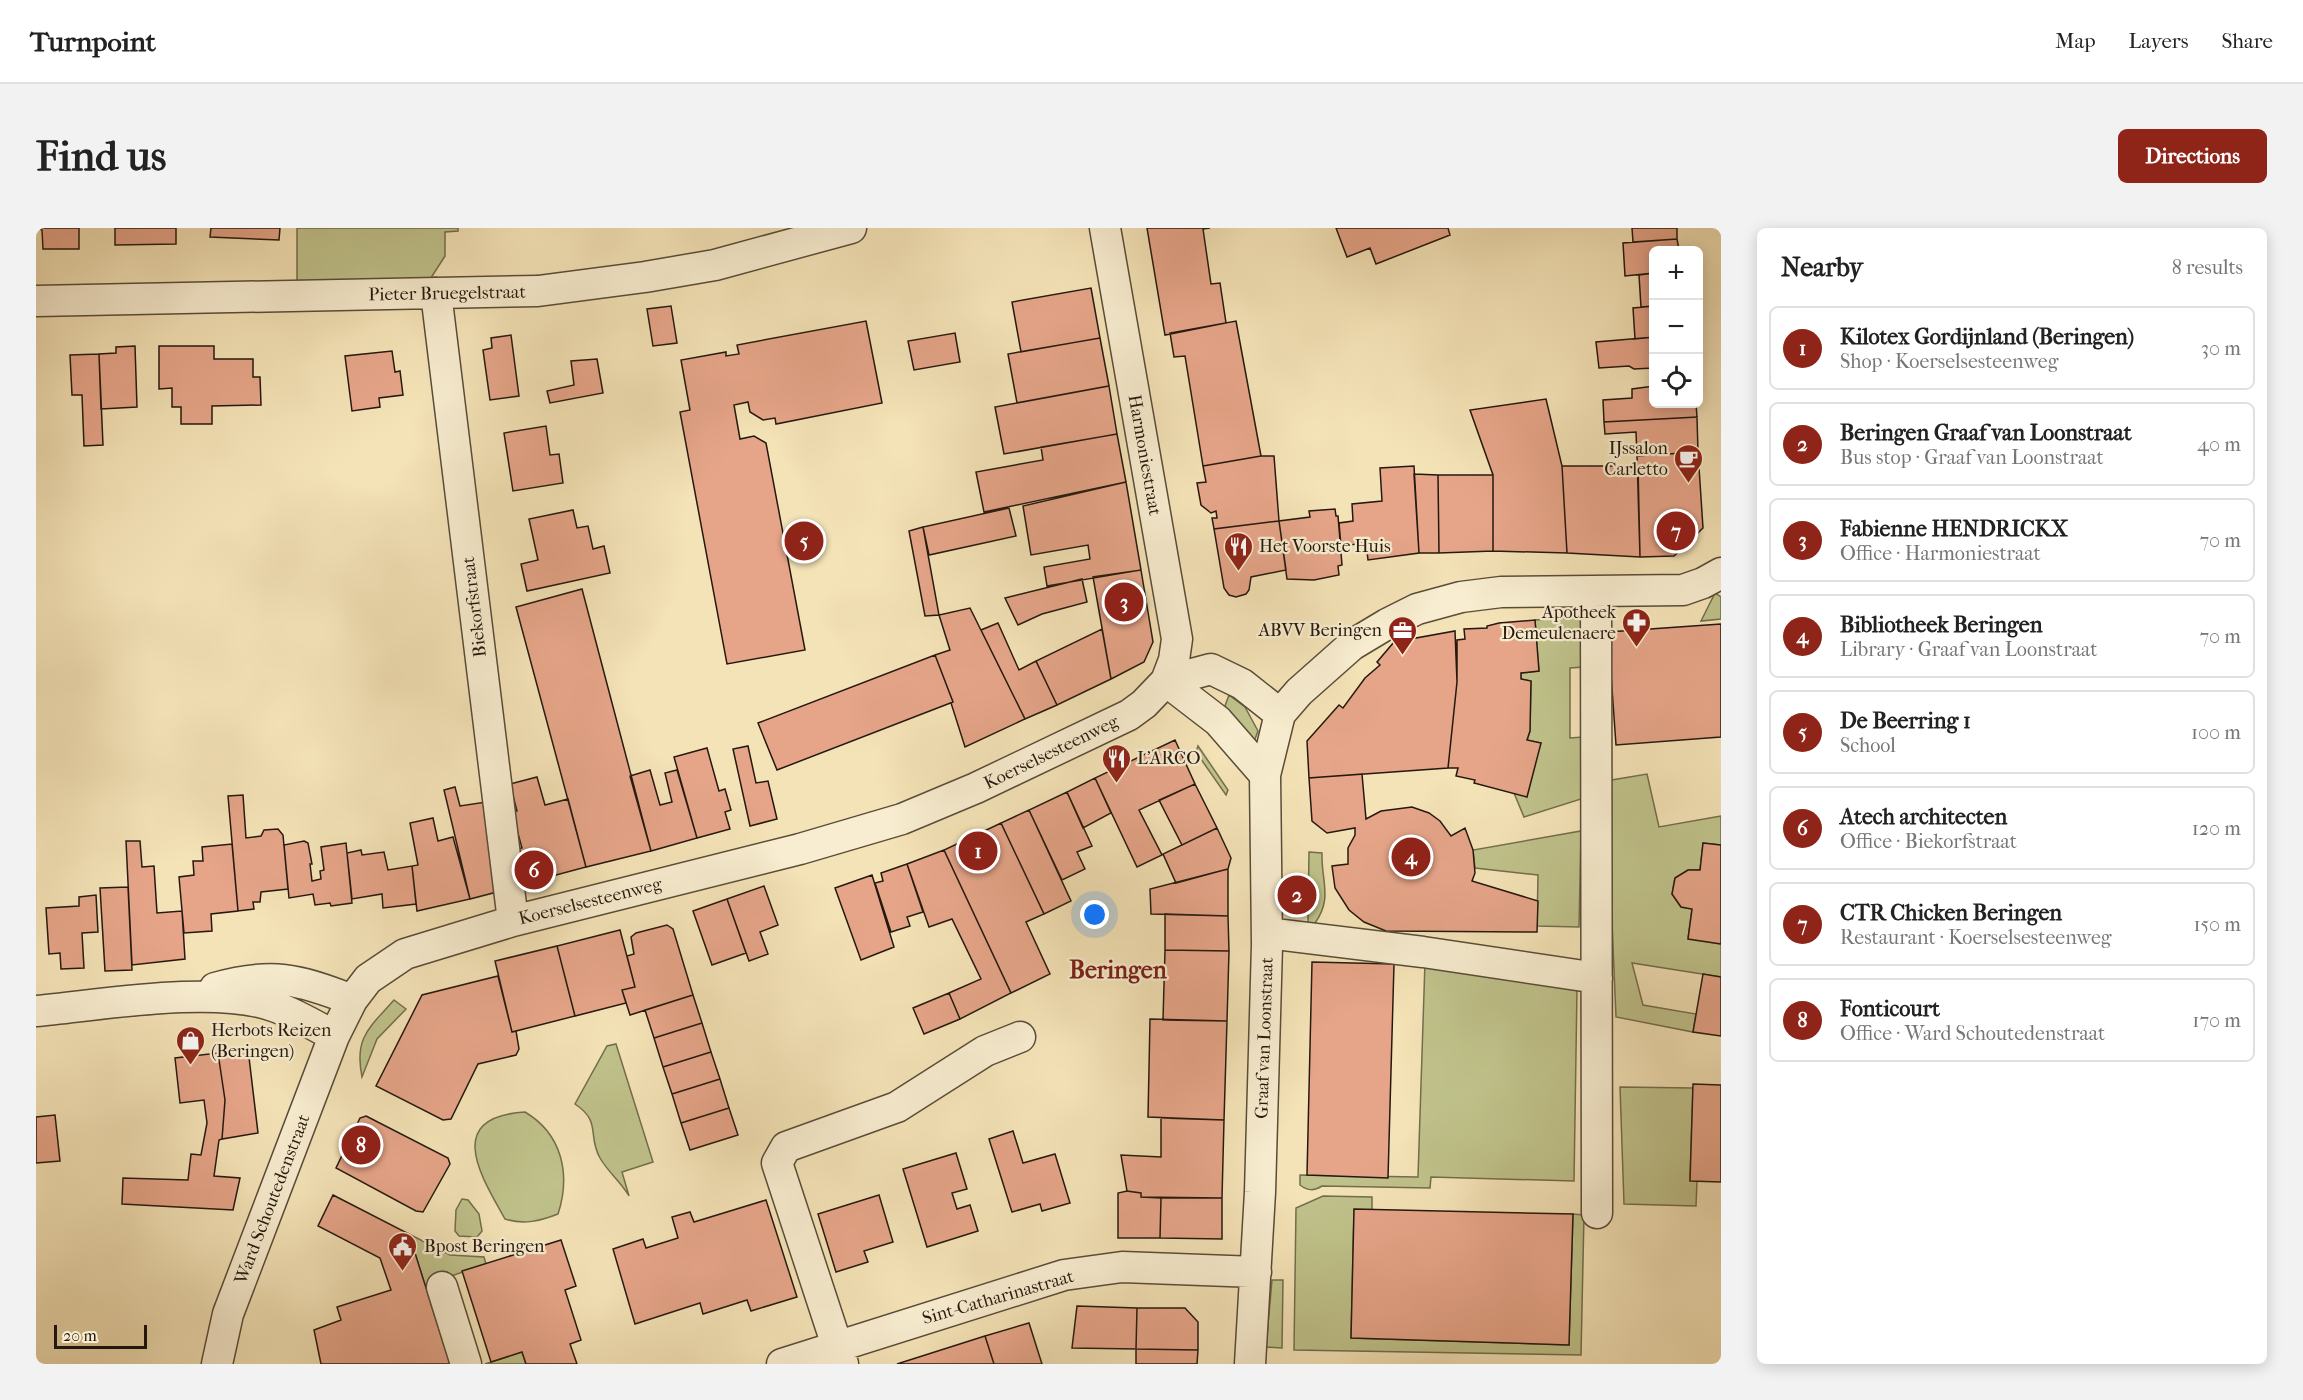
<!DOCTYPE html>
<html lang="en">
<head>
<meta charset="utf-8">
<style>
  :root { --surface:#fff; --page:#f2f2f2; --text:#222; --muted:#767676; --line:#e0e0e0; --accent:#8f2418 }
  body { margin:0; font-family:"IM FELL French Canon",serif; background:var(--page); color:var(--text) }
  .controls { position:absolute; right:18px; top:18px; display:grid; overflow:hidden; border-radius:9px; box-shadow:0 3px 15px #0003 }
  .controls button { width:54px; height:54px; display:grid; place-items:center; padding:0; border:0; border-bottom:2px solid var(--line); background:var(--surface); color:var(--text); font:30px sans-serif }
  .scale { position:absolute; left:18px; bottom:15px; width:93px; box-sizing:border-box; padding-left:6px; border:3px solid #25190e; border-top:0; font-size:16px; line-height:21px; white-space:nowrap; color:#25190e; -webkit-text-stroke:4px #f8edd0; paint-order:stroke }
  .you { position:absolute; left:1059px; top:687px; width:21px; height:21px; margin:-15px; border:4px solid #fff; border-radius:50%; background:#1a73e8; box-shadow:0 0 0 9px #1a73e833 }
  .badge { display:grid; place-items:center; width:39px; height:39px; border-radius:50%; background:var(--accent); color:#fff; font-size:20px; font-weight:700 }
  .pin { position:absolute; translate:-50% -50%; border:3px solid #fff; box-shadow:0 2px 6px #0006 }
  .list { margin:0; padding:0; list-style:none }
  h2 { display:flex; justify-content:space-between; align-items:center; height:78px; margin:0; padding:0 24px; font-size:26px }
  h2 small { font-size:20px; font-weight:400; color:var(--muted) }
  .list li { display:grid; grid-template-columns:39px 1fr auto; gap:18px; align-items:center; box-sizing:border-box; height:84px; margin:0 12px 12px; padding:0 12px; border:2px solid var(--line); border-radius:9px }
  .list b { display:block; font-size:22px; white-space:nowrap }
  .list p { margin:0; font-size:20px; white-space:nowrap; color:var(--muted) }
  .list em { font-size:20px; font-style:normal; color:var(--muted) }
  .icon { flex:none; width:33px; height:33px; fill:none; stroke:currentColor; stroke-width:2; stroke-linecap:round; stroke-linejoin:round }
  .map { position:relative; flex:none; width:1685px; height:1136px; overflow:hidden; border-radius:9px }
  header { display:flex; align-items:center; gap:36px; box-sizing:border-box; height:84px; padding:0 30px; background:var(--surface); border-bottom:2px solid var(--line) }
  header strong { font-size:28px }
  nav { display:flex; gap:33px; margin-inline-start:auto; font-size:21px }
  .intro { display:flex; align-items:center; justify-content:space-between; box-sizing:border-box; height:144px; padding:0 36px }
  h1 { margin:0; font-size:42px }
  .button { padding:15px 27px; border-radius:9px; background:var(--accent); color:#fff; font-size:21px; font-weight:700 }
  main { display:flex; gap:36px; padding:0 36px }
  aside { flex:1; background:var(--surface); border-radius:9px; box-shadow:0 3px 15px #0003 }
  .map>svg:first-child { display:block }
  .green { fill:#c0c28b; stroke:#726e4c; stroke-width:1.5 }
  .building { fill:#e6a589; stroke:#25190e; stroke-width:1.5 }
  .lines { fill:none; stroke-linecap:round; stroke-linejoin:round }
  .minor-casing { stroke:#594c38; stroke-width:33 }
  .minor { stroke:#f8edd0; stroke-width:30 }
  .labels { text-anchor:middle; stroke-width:4.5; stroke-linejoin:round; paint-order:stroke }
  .street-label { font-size:18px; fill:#25190e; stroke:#f8edd0 }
  .poi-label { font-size:18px; fill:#25190e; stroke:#f8edd0; text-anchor:start }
  .district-label { font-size:24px; font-weight:bold; fill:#7a1f14; stroke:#f8edd0 }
</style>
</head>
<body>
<header>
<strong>Turnpoint</strong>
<nav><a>Map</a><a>Layers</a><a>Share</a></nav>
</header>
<div class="intro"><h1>Find us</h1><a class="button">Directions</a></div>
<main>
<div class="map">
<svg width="1685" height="1136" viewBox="0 0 1685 1136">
  <rect width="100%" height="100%" fill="#f4e3b7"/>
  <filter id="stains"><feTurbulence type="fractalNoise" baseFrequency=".00333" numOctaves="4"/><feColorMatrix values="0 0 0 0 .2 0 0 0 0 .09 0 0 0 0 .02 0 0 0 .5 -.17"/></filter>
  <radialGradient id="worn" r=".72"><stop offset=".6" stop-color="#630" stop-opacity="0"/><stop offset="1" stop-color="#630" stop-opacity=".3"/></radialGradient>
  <path class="green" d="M261,0H422V3L409,4V28L393,53L261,56Z
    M1679,365L1685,369V391L1665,393Z
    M1550,388L1548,439L1534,440V510L1547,509L1545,571L1488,589L1478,565L1505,515L1491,512L1494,503L1495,453L1485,451V445L1503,443L1499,392Z
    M1193,467L1209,479L1222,503L1216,519L1189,478Z
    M1162,518L1192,562L1190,567L1160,524Z
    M1611,546L1623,599L1685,588V617L1667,615L1664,642H1652L1639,650L1636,666L1645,679L1656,681L1652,710L1685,716V749L1596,735L1607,777L1660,786L1657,804L1580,789L1570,553Z
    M1545,603L1543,699L1501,698L1502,647L1439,640L1437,622Z
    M1273,624L1286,625C1285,653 1297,670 1279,695H1272Z
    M1389,734L1541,761L1538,953L1395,949L1394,960L1286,958C1278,963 1272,963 1264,957V947L1382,949Z
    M358,772L370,781L341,811L326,849C318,810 333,800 358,772Z
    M580,816L617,934L586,944L593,968C585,954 572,944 564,930C551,907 566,894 539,876L571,818Z
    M1584,859L1657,860L1654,952L1661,953L1660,978L1588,976Z
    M489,884C526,906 535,946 522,986C504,993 488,997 469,991C445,948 407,889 489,884Z
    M1287,968L1336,969V982H1318L1315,1110L1533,1117L1537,986L1548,987L1545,1127L1258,1122L1260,980Z
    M426,971L432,972L443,986L446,1003L441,1009L423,1008L419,1003L420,982Z
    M373,1006L414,1027L448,1029L450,1036L389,1057Z
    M1236,1052H1247L1246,1120L1230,1119Z
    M486,1124L490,1136H449Z"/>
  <path class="building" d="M0,0H43V21H7L6,2Z
    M79,0H140V16L79,17Z
    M175,0H244L243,12L174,9Z
    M1111,0H1174L1167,1L1175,56L1184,55L1190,95L1129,107Z
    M1300,0H1412L1414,7L1340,36L1334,20L1311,29Z
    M1596,0H1641V11L1597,14Z
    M1641,11L1643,22H1618V45L1589,48L1587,15Z
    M1618,45V78L1605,79L1603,47Z
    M1055,60L1064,110L985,124L976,74Z
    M635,78L641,115L617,118L611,81Z
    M1618,78V109L1599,111L1597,80Z
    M830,93L846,175L740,196L739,190L727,192L714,184L712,174L698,177L704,211L718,208L730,215L769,422L691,436L644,184L654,182L645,132L690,124V128L703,126L701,117Z
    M1200,93L1225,228L1167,238L1149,128L1138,129L1134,105Z
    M919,105L924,134L878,142L872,113Z
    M475,107L483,168L454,172L447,122L456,120L455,110Z
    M1618,109V143L1617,140L1598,141L1593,138L1563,140L1560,114Z
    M1064,110L1073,158L981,175L972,126Z
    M99,118L101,179L65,181L63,126L80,125V119Z
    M123,118H178V131H217V149H224L225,177L176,178V196H145V179H136V160L123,161Z
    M356,123L359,144L364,143L367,167L343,170L344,179L316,183L309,128Z
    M63,126L67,217L48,218L46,167H36L34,127Z
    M561,131L567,165L514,175L511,163L538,157L535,133Z
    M1073,158L1081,206L968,226L959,179Z
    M1618,158V176H1660L1661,189L1568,194L1567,172L1596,170V161Z
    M1510,171L1526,238L1531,325L1457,323V247L1434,182Z
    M1661,189L1662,224L1601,228L1600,204L1569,206L1568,194Z
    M510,198L514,227L523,226L527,255L477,263L468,205Z
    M1081,206L1090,254L948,284L940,244L1007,232L1005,219Z
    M1662,224L1667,300L1638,328L1604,329L1601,228Z
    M1225,228H1238L1243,293L1178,301L1176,290H1181L1180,283L1175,285L1165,277L1161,255L1170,254L1167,238Z
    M1378,238L1383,325L1332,332L1330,315L1305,318L1303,295L1317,293L1316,276L1346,273L1344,240Z
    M1526,238H1602L1604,329L1531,325Z
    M1378,246L1402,247L1403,325H1383Z
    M1402,247H1457V323L1403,325Z
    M1090,254L1105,342L1011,358L1008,339L1054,331L1052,317L995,327L987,278Z
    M973,280L980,308L893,327L887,299Z
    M1299,281L1300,288H1302L1306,337L1302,338L1303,347L1278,352L1251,351L1243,293L1274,289L1273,283Z
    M537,282L541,300L552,298L557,321L568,318L574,345L491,363L485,336L502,332L493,291Z
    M1243,293L1250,342L1215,349L1213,362L1210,366L1200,369L1193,367L1188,360L1178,301Z
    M887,299L903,387L889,388L873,303Z
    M1105,342L1117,414L1108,434L1075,451L1057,349Z
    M1046,351L1051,374L1006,386L982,397L969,370Z
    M546,361L615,623L550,639L480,379Z
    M934,380L989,491L929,519L915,475L917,474L899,427L914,422L903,387Z
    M1499,392L1503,443L1485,445V451L1495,453L1494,503L1491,512L1505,515L1491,569L1438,555L1439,552L1420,548L1422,540H1412L1421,454V412L1429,411L1428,401L1451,400V398L1463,395Z
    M962,395L983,442L1000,433L1021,477L989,491L945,402Z
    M1685,396V509L1580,517L1572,404Z
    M1066,401L1075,451L1021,477L1000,433Z
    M1419,403L1421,454L1412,540L1273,550L1271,513L1303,477L1307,480L1329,450L1344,437L1341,434L1358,414Z
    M899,427L917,474L741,542L722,495Z
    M1139,512L1159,556L1103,582L1126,627L1101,639L1059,550Z
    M712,518L720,555L732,553L741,591L714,598L697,521Z
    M671,520L683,563L689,561L695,582L689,584L694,601L661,610L638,529Z
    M614,542L624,577L636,574L629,545L641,542L661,610L615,623L594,548Z
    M1326,546L1330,591L1345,583L1376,579L1393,585L1404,593L1415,608L1429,600L1437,622L1439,645L1436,653L1502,673L1501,704L1350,703L1328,694L1313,682L1299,660L1296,638L1312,636V620L1319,607V600L1291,605L1276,593L1273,550Z
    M501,549L509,577L532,571L550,639L490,655L481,621L486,620L476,584L481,583L474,556Z
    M1059,550L1075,585L1047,600L1031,564Z
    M1159,556L1181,600L1146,617L1123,572Z
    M419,559L424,578L450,574L461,659L457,665L434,671L408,562Z
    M1031,564L1056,618L1041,624L1049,641L1026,652L993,582Z
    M207,567L210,610L225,608L228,602L242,601L247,607L252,661L225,664L224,674H217L218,681L202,683L192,568Z
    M993,582L1035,673L1008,686L965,595Z
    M397,590L402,613L417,609L434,671L381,683L376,638L382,637L374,595Z
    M965,595L1008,686L990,694L1014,746L975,765L908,622Z
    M1181,600L1195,630L1192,641L1140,655L1127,626Z
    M90,613H104L106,639L118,638L121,685L146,683L149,731L96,737Z
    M268,613L272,615L276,636H274L276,653L285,651L284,643L288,642L285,619L310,615L316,675L295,678L294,675L279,677L277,666L253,670L248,617Z
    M1667,615L1685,617V716L1652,711L1656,681L1645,679L1636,666L1639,650L1652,642H1664Z
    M196,616L202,683L175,686L176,703L148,705L143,649L158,647L157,633H167L166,619Z
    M325,622L326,627L348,624L352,642L376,638L380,676L347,680L346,666L316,671L311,625Z
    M908,622L975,765L924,791L913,765L945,751L916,691L893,699L871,636Z
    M871,636L887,684L871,689L874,698L855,704L839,655L847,653L845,645Z
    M1192,641V688L1115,686L1114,661Z
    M836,647L858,719L825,732L799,660Z
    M728,658L742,697L724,704L732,726L713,733L691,671Z
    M92,659L96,742L69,743L64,660Z
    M60,667L62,704L46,705L48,740L25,741L24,725L13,726L10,680L43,678V669Z
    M691,671L710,725L676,737L657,683Z
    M1129,686L1192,688L1193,723L1129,722Z
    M631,697L637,701L657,767L594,787L586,762L599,759L591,728L598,726L595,709L600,705Z
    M584,702L599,759L586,762L590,775L539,788L521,718Z
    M521,718L539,788L476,804L459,733Z
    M1129,722L1193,723L1191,793L1127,792Z
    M1276,734L1358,736L1352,950L1271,947Z
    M1667,746L1685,749V808L1657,804Z
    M462,748L476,804L480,803L483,821L480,827L442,836L415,891L407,892L340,858L386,767Z
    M913,765L924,791L888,806L877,780Z
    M657,767L666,795L618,810L609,782Z
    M1114,791L1191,793L1188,892L1112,889Z
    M666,795L675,824L627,839L618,810Z
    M212,821L222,905L186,911L189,872L182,825Z
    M675,824L684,851L636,866L627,839Z
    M182,825L189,872L186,911L183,912L178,948L204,950L197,982L86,976L87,950L152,952L155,926L165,927L171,895L168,872L144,875L139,830Z
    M684,851L693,880L645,895L636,866Z
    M1657,856L1685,857V954L1654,953Z
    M693,880L702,907L654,922L645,895Z
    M19,887L24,933L0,935V889Z
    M330,888L412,930L414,936L387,984L380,983L300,940L324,890Z
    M1125,890L1188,892L1186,970L1105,969V965L1091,963L1085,927L1125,929Z
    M977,903L987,935L1019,926L1034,975L1006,983L1004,976L976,984L953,911Z
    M920,925L931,961L916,965L921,981L934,977L942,1003L891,1019L867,941Z
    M1091,963L1105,965V969L1125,970L1124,1010H1082V965Z
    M297,967L373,1006L414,1136H285L278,1102L305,1092L301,1079L355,1062L344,1030L282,998Z
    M843,967L857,1014L828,1023L832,1034L800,1044L782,986Z
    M1125,970H1186V1011L1124,1010Z
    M730,972L761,1069L715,1083L711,1072L667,1086L664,1075L599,1096L577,1021L607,1011L610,1020L642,1010L636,989L654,984L658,994Z
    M1318,981L1537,986L1533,1117L1315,1110Z
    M525,1012L540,1058L529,1062L545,1112L534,1116L541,1136H490L486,1124L455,1134L426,1043Z
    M1041,1078L1101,1080L1100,1121L1036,1120Z
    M1101,1080H1149L1162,1094V1122L1100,1121Z
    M993,1095L1006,1136H958L949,1108Z
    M949,1108L958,1136H861Z
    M1100,1121L1162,1122L1161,1136H1100Z"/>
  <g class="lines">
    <defs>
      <path id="minor" d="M400,65L477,693
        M0,73L502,63L609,49L679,37L815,0
        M1560,364L1561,985
        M1130,453L1182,493L1229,547
        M1130,453L1175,441L1206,456L1244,486
        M1231,705L1387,724L1561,750
        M179,760C235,744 263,751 316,772
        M0,783C65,777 177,757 237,778C258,785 278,797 298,808
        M406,1059L430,1136
        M181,1136L192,1086L298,808L316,772L332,751L369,726L477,693L764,621L866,591L940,560L1093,487L1108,476L1130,453L1138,432L1141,411L1069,0
        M746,1136L1028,1047L1086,1039L1220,1044
        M807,1136L741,935L750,919L861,879L949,823L984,809
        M1214,1136L1224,964L1231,717L1229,547L1244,486L1263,464L1316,417L1351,396L1381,381L1425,369L1465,364L1647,362L1667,355L1685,345"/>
    </defs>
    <use href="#minor" class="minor-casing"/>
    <use href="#minor" class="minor"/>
  </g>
  <defs>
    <symbol id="cafe-pin" viewBox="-11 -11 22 30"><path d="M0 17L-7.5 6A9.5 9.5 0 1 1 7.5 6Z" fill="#8f2418" stroke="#f8edd0"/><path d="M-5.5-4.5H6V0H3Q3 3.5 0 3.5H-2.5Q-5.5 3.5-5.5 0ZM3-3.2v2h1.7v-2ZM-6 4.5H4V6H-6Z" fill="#fff"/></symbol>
    <symbol id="restaurant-pin" viewBox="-11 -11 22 30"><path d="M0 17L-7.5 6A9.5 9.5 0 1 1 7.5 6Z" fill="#8f2418" stroke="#f8edd0"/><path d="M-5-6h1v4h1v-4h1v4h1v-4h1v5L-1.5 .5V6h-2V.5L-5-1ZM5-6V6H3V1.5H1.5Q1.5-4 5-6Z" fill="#fff"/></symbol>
    <symbol id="pharmacy-pin" viewBox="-11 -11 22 30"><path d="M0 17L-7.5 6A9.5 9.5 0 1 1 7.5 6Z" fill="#8f2418" stroke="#f8edd0"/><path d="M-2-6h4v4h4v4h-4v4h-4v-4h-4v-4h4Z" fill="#fff"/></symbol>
    <symbol id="office-pin" viewBox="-11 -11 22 30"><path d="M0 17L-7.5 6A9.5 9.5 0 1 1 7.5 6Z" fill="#8f2418" stroke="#f8edd0"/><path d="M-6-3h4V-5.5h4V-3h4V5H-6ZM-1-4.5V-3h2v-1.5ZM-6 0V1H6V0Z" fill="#fff"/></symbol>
    <symbol id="shop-pin" viewBox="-11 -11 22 30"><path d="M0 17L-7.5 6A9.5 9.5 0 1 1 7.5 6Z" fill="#8f2418" stroke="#f8edd0"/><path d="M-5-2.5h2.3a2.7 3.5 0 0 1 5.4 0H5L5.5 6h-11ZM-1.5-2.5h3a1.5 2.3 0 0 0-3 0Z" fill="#fff"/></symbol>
    <symbol id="civic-pin" viewBox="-11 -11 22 30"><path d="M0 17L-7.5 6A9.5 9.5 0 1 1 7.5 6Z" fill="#8f2418" stroke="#f8edd0"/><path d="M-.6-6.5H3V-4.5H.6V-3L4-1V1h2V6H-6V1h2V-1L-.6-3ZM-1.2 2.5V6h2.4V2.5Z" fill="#fff"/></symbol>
  </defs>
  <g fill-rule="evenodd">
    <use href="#cafe-pin" x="1636" y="214" width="33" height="45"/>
    <use href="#restaurant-pin" x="1186" y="302" width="33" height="45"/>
    <use href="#pharmacy-pin" x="1584" y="378" width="33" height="45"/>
    <use href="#office-pin" x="1350" y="386" width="33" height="45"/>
    <use href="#restaurant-pin" x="1064" y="514" width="33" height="45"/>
    <use href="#shop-pin" x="138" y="796" width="33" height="45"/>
    <use href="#civic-pin" x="350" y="1002" width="33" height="45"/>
  </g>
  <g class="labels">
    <g class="street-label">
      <text transform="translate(411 65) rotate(-1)" y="6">Pieter Bruegelstraat</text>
      <text transform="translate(1109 227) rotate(80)" y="6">Harmoniestraat</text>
      <text transform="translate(438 379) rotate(-97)" y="6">Biekorfstraat</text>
      <text transform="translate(1015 524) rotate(-26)" y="6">Koerselsesteenweg</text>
      <text transform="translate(554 673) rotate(-14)" y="6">Koerselsesteenweg</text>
      <text transform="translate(1228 810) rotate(-88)" y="6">Graaf van Loonstraat</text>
      <text transform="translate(236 971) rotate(-69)" y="6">Ward Schoutedenstraat</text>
      <text transform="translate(962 1069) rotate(-16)" y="6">Sint-Catharinastraat</text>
    </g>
    <g class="poi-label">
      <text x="1632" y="226" text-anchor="end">IJssalon<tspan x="1632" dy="21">Carletto</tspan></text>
      <text x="1223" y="324">Het Voorste Huis</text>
      <text x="1580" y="390" text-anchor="end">Apotheek<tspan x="1580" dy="21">Demeulenaere</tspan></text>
      <text x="1346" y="408" text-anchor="end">ABVV Beringen</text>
      <text x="1101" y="536">L'ARCO</text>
      <text x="175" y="808">Herbots Reizen<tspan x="175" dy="21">(Beringen)</tspan></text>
      <text x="388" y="1024">Bpost Beringen</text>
    </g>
    <g class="district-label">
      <text x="1082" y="750">Beringen</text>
    </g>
  </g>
  <rect width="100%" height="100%" filter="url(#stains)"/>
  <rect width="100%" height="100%" fill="url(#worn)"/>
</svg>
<div class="controls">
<button>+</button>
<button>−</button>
<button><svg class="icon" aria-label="locate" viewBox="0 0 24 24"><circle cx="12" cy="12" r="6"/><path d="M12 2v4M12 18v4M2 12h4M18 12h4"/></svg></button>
</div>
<div class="scale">20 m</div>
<div class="you"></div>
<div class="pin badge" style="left:942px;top:623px">1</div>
<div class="pin badge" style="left:1261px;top:667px">2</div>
<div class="pin badge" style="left:1088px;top:374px">3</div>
<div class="pin badge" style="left:1375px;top:629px">4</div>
<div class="pin badge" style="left:768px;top:313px">5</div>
<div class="pin badge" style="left:498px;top:642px">6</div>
<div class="pin badge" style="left:1640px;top:303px">7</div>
<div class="pin badge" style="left:325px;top:917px">8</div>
</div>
<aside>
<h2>Nearby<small>8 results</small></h2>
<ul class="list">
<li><span class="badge">1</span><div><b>Kilotex Gordijnland (Beringen)</b><p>Shop · Koerselsesteenweg</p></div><em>30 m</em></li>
<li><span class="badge">2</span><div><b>Beringen Graaf van Loonstraat</b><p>Bus stop · Graaf van Loonstraat</p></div><em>40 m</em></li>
<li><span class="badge">3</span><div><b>Fabienne HENDRICKX</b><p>Office · Harmoniestraat</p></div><em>70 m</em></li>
<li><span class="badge">4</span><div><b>Bibliotheek Beringen</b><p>Library · Graaf van Loonstraat</p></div><em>70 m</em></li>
<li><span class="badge">5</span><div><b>De Beerring 1</b><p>School</p></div><em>100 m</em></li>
<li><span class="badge">6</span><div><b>Atech architecten</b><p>Office · Biekorfstraat</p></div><em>120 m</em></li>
<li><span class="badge">7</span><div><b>CTR Chicken Beringen</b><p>Restaurant · Koerselsesteenweg</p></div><em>150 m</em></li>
<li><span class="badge">8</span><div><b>Fonticourt</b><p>Office · Ward Schoutedenstraat</p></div><em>170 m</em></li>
</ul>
</aside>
</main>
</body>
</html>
